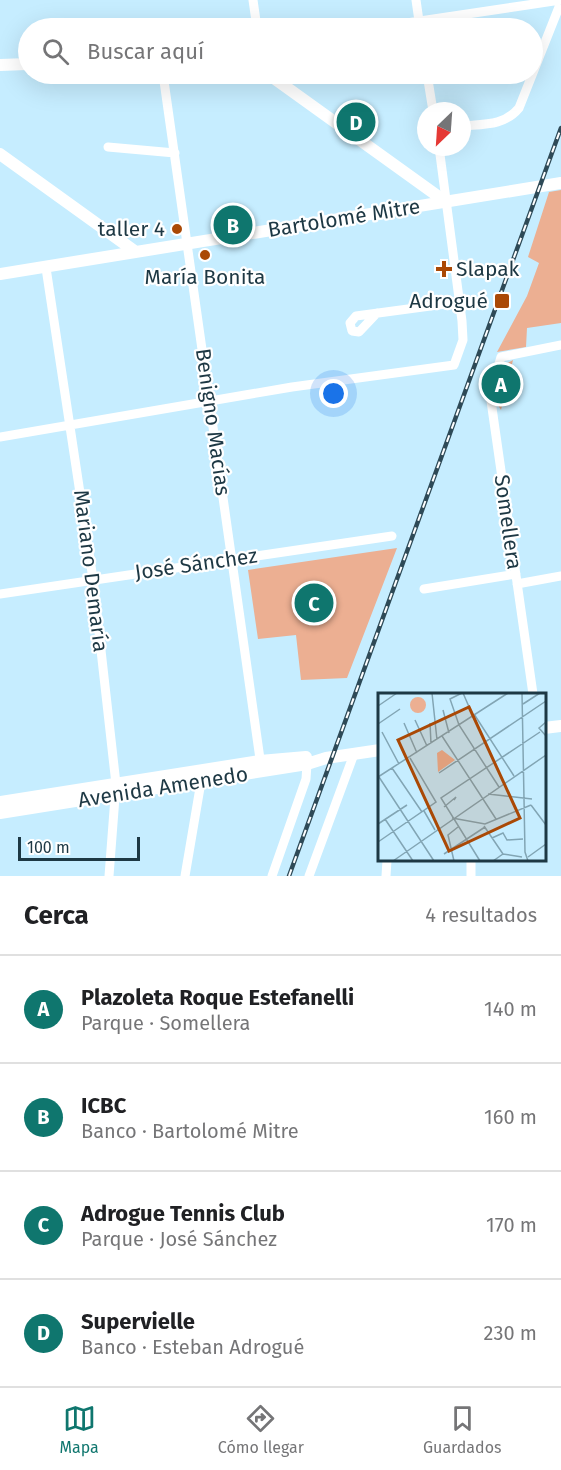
<!DOCTYPE html>
<html lang="es">
<head>
<meta charset="utf-8">
<style>
  :root { --surface:#fff; --page:#f2f2f2; --text:#202124; --muted:#757577; --line:#e0e0e0; --accent:#0f766e }
  body { margin:0; font-family:"Fira Sans",sans-serif; background:var(--page); color:var(--text) }
  .compass { position:absolute; left:417px; top:102px; width:54px; height:54px; border-radius:50%; background:var(--surface); box-shadow:0 6px 24px #0002; rotate:205deg }
  .scale { position:absolute; left:18px; bottom:15px; width:122px; box-sizing:border-box; padding-left:6px; border:3px solid #1d3844; border-top:0; font-size:16px; line-height:21px; white-space:nowrap; color:#1d3844; -webkit-text-stroke:4px #fff; paint-order:stroke }
  .you { position:absolute; left:334px; top:394px; width:21px; height:21px; margin:-15px; border:4px solid #fff; border-radius:50%; background:#1a73e8; box-shadow:0 0 0 9px #1a73e833 }
  .badge { display:grid; place-items:center; width:39px; height:39px; border-radius:50%; background:var(--accent); color:#fff; font-size:20px; font-weight:700 }
  .pin { position:absolute; translate:-50% -50%; border:3px solid #fff; box-shadow:0 2px 6px #0006 }
  .list { margin:0; padding:0; list-style:none }
  h2 { display:flex; justify-content:space-between; align-items:center; height:78px; margin:0; padding:0 24px; font-size:26px }
  h2 small { font-size:20px; font-weight:400; color:var(--muted) }
  .list li { display:grid; grid-template-columns:39px 1fr auto; gap:18px; align-items:center; box-sizing:border-box; height:108px; padding:0 24px; border-top:2px solid var(--line) }
  .list b { display:block; font-size:22px; white-space:nowrap }
  .list p { margin:0; font-size:20px; white-space:nowrap; color:var(--muted) }
  .list em { font-size:20px; font-style:normal; color:var(--muted) }
  .icon { flex:none; width:33px; height:33px; fill:none; stroke:currentColor; stroke-width:2; stroke-linecap:round; stroke-linejoin:round }
  .map { position:relative; flex:none; width:561px; height:876px; overflow:hidden }
  .search { position:absolute; background:var(--surface); box-shadow:0 6px 24px #0002; left:18px; right:18px; top:18px; height:66px; display:flex; align-items:center; gap:15px; box-sizing:border-box; padding:0 21px; border-radius:33px; color:var(--muted); font-size:22px }
  .sheet { height:510px; background:var(--surface) }
  nav { display:flex; justify-content:space-around; align-items:center; box-sizing:border-box; height:84px; border-top:2px solid var(--line); background:var(--surface); font-size:16px; color:var(--muted) }
  nav a { display:grid; justify-items:center; gap:3px }
  nav .on { color:var(--accent) }
  .map>svg:first-child { display:block }
  .green { fill:#ecaf92 }
  .lines { fill:none; stroke-linecap:round; stroke-linejoin:round }
  .minor { stroke:#fff; stroke-width:9 }
  .tertiary { stroke:#fff; stroke-width:12 }
  .rail-casing { stroke:#2e4a57; stroke-width:4.5 }
  .rail { stroke:#fff; stroke-width:2; stroke-dasharray:7; stroke-linecap:butt }
  .poi-dot { fill:#aa4906; stroke:#fff; stroke-width:2 }
  .labels { text-anchor:middle; stroke-width:4.5; stroke-linejoin:round; paint-order:stroke }
  .street-label { font-size:21px; fill:#1d3844; stroke:#fff }
  .poi-label { font-size:21px; fill:#1d3844; stroke:#fff; text-anchor:end }
  .inset-road { fill:none; stroke:#82a5b4; stroke-width:1.5 }
  .view { fill:#aa4906; fill-opacity:0.15; stroke:#aa4906; stroke-width:3 }
  .inset-edge { fill:none; stroke:#1d3844; stroke-width:3 }
</style>
</head>
<body>
<div class="map">
<svg width="561" height="876" viewBox="0 0 561 876">
  <rect width="100%" height="100%" fill="#c6edff"/>
  <path class="green" d="M561,190V323L527,328L526,347L497,352L527,296L539,263L528,257L549,192Z
    M513,360L501,410C490,395 497,382 502,366Z
    M397,548L347,678L301,680L296,635L258,639L248,570Z"/>
  <g class="lines">
    <path class="minor" d="M253,0L257,28
      M416,0L420,28
      M373,28L561,0
      M163,74L261,766
      M427,74L433,111
      M462,126C484,124 504,126 519,108L561,2
      M108,147L175,153
      M46,268L93,579L116,784L109,876
      M377,313L359,332L352,331L350,323L356,316L460,302
      M0,437L292,387L454,365L463,340L462,321L439,147
      M517,584L561,576
      M424,589L516,574
      M0,594L392,536
      M533,694L490,394L501,357L561,345
      M471,860V876
      M185,876L202,776
      M272,876L306,779L307,764
      M309,876L354,754
      M386,876L387,860"/>
    <path class="tertiary" d="M0,65L28,64
      M268,74L446,202
      M0,154L136,252
      M0,274L561,183
      M544,728L561,726
      M0,802L260,761L306,757
      M0,813L307,764L326,758L380,750"/>
    <defs>
      <path id="rail" d="M289,876L561,128"/>
    </defs>
    <use href="#rail" class="rail-casing"/>
    <use href="#rail" class="rail"/>
  </g>
  <g class="poi-dot">
    <circle cx="177" cy="229" r="6"/>
    <circle cx="205" cy="255" r="6"/>
    <path d="M441 260h6v6h6v6h-6v6h-6v-6h-6v-6h6z"/>
    <rect x="494" y="293" width="16" height="16" rx="3"/>
  </g>
  <g class="labels">
    <g class="street-label">
      <text transform="translate(344 218) rotate(-9)" y="7">Bartolomé Mitre</text>
      <text transform="translate(213 422) rotate(82)" y="7">Benigno Macías</text>
      <text transform="translate(508 522) rotate(82)" y="7">Somellera</text>
      <text transform="translate(196 564) rotate(-8)" y="7">José Sánchez</text>
      <text transform="translate(91 571) rotate(83)" y="7">Mariano Demaría</text>
      <text transform="translate(163 787) rotate(-9)" y="7">Avenida Amenedo</text>
    </g>
    <g class="poi-label">
      <text x="165" y="236">taller 4</text>
      <text x="456" y="276" text-anchor="start">Slapak</text>
      <text x="205" y="284" text-anchor="middle">María Bonita</text>
      <text x="488" y="308">Adrogué</text>
    </g>
  </g>
  <g transform="translate(378 693)">
    <rect width="168" height="168" fill="#c6edff"/>
    <path d="M32 12a8 8 0 1 1 16 0a8 8 0 1 1-16 0ZM64,57L77,67L60,79L59,60Z" fill="#ecaf92"/>
    <path class="inset-road" d="M54,0L59,47M84,0L72,6L81,32L121,94M85,0L95,23M144,0L147,159L150,168M145,11L162,0M0,13L19,0M65,17L71,40M96,21L136,83M37,27L49,53M168,29L161,35L168,43M26,30L39,60M52,30L53,51M0,31L22,16M4,39L21,71M64,43L118,126M14,75L44,119M61,80L168,8M0,84L130,0M1,84L56,168M110,101L154,106M153,112L168,132M66,114L78,104L76,107M46,118L57,137M74,125L107,131L153,112M7,126L35,168M0,131L29,112M106,133L125,161M114,145L125,140L129,147L145,146M0,149L58,109L32,65M66,161L107,134M150,164L168,151M15,168L168,62M76,168L70,142L80,134M102,168L63,105L162,39M115,168L125,161L144,164"/>
    <path class="view" d="M91,14L142,125L71,158L20,47Z"/>
    <rect width="168" height="168" class="inset-edge"/>
  </g>
</svg>
<svg class="compass" viewBox="-18 -18 36 36"><path d="M0-13l5 13h-10z" fill="#e53935"/><path d="M0 13l5-13h-10z" fill="#757577"/></svg>
<div class="scale">100 m</div>
<div class="you"></div>
<div class="pin badge" style="left:501px;top:384px">A</div>
<div class="pin badge" style="left:233px;top:225px">B</div>
<div class="pin badge" style="left:314px;top:603px">C</div>
<div class="pin badge" style="left:356px;top:122px">D</div>
<div class="search"><svg class="icon" aria-label="search" viewBox="0 0 24 24"><circle cx="10" cy="10" r="6"/><path d="M15 15l6 6"/></svg>Buscar aquí</div>
</div>
<section class="sheet">
<h2>Cerca<small>4 resultados</small></h2>
<ul class="list">
<li><span class="badge">A</span><div><b>Plazoleta Roque Estefanelli</b><p>Parque · Somellera</p></div><em>140 m</em></li>
<li><span class="badge">B</span><div><b>ICBC</b><p>Banco · Bartolomé Mitre</p></div><em>160 m</em></li>
<li><span class="badge">C</span><div><b>Adrogue Tennis Club</b><p>Parque · José Sánchez</p></div><em>170 m</em></li>
<li><span class="badge">D</span><div><b>Supervielle</b><p>Banco · Esteban Adrogué</p></div><em>230 m</em></li>
</ul>
</section>
<nav>
<a class="on"><svg class="icon" aria-label="map" viewBox="0 0 24 24"><path d="M3 6l6-2 6 2 6-2v14l-6 2-6-2-6 2zM9 4v14M15 6v14"/></svg>Mapa</a>
<a><svg class="icon" aria-label="directions" viewBox="0 0 24 24"><path d="M12 3l9 9-9 9-9-9zM9 14v-3h6M13 9l2 2-2 2"/></svg>Cómo llegar</a>
<a><svg class="icon" aria-label="saved" viewBox="0 0 24 24"><path d="M7 4h10v16l-5-4-5 4z"/></svg>Guardados</a>
</nav>
</body>
</html>
